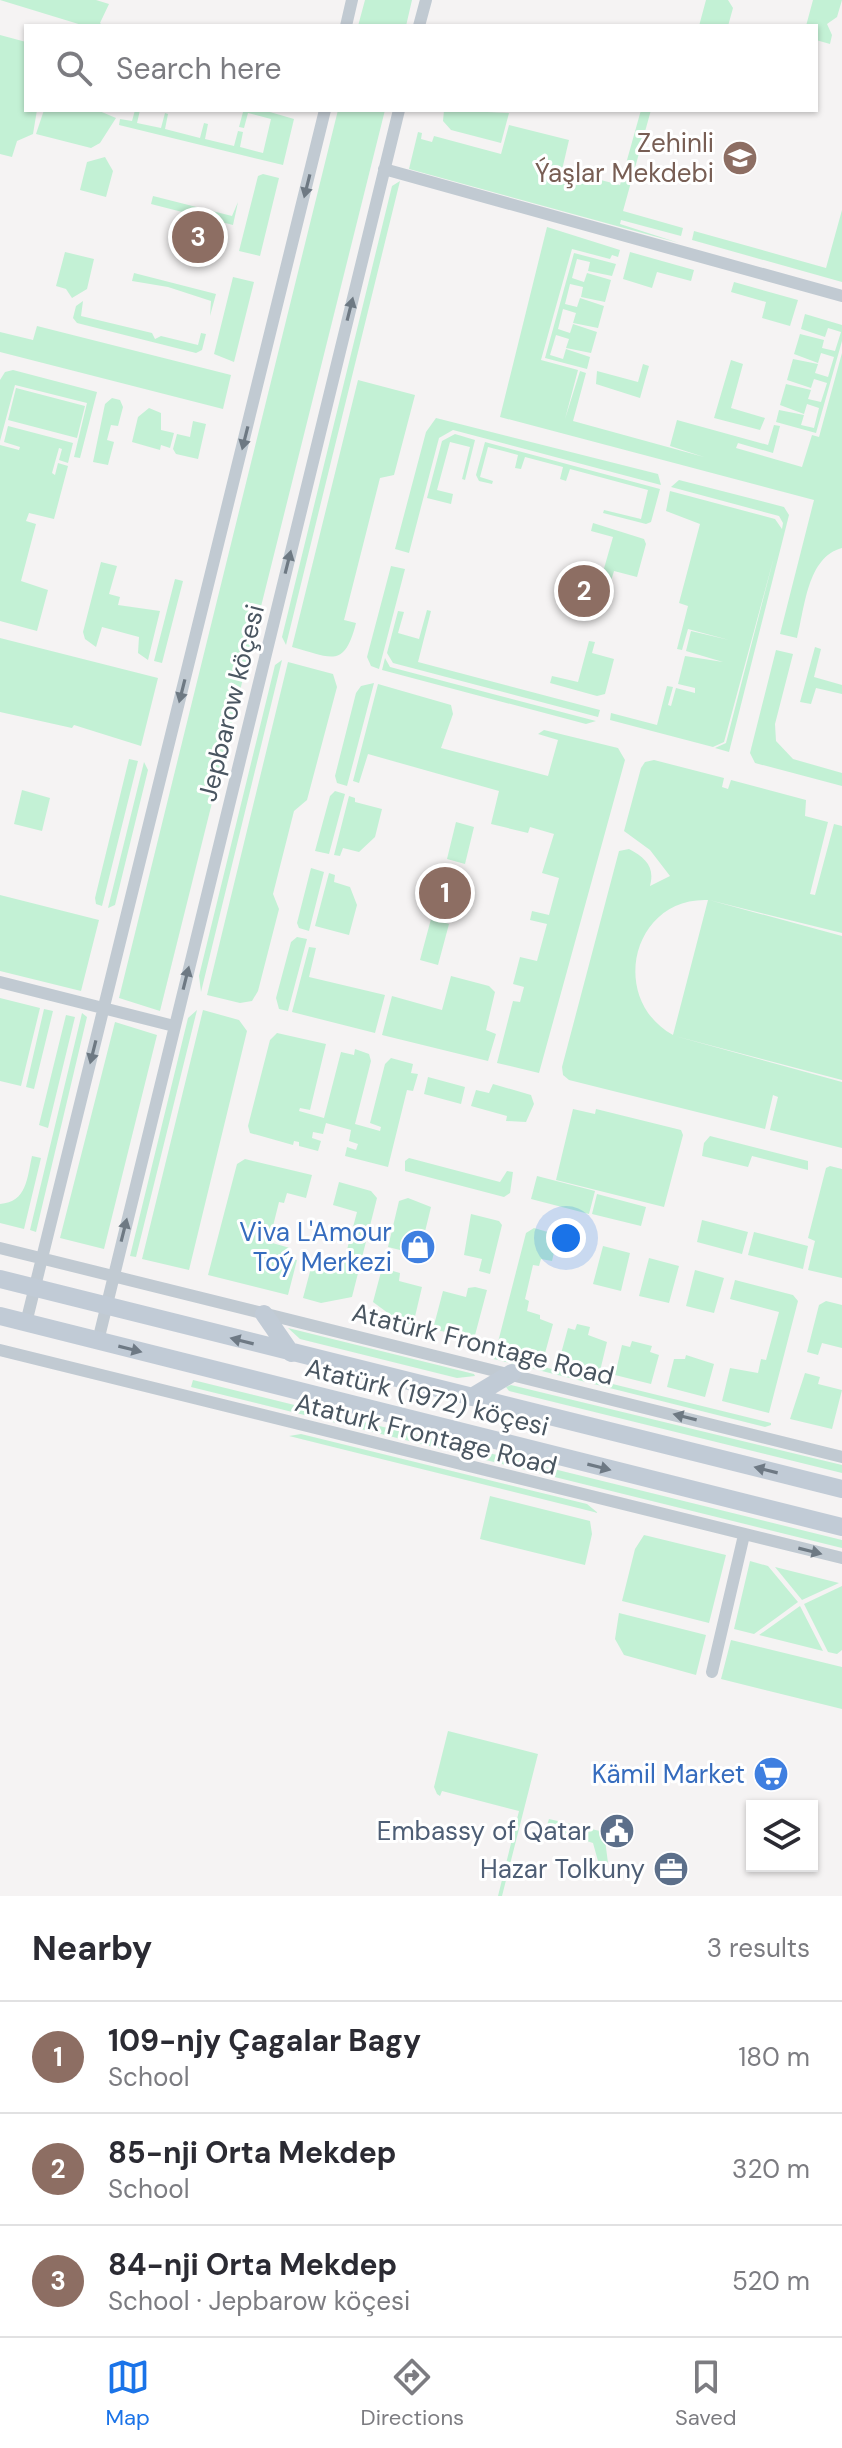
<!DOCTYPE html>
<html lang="en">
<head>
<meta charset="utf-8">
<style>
  :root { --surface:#fff; --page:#f7f7f7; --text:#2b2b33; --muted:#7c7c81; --line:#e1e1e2; --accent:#1a73e8 }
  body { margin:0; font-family:"DM Sans",sans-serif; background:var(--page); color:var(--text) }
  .controls { position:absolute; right:24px; bottom:24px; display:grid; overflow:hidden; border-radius:0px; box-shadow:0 2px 6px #0004 }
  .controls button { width:72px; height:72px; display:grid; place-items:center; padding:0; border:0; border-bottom:2px solid var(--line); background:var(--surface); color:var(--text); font:40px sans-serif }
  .you { position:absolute; left:566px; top:1238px; width:28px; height:28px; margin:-20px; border:6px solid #fff; border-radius:50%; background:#1a73e8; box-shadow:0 0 0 12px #1a73e833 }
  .badge { display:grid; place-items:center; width:52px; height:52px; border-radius:50%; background:var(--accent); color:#fff; font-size:26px; font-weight:700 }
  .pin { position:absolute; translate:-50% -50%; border:4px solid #fff; box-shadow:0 2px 8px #0006 }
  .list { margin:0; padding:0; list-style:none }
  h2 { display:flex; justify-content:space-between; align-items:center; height:104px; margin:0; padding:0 32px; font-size:34px }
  h2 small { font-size:26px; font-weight:400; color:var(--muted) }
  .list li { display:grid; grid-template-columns:52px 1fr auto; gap:24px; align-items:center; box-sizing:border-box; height:112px; padding:0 32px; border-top:2px solid var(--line) }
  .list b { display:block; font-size:30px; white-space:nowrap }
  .list p { margin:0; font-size:26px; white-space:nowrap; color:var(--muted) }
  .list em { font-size:26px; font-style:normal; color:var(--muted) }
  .icon { flex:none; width:44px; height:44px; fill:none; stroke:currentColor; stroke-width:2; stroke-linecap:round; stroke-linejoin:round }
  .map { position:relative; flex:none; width:842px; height:1896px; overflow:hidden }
  .search { position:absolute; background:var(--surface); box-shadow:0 2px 6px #0004; left:24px; right:24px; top:24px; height:88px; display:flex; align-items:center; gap:20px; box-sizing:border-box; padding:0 28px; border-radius:0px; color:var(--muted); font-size:30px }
  .sheet { height:440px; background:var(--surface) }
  nav { display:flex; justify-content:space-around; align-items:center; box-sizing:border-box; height:112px; border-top:2px solid var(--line); background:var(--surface); font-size:22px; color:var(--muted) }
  nav a { display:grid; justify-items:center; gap:4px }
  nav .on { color:var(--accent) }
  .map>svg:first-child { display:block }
  .green { fill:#c3f1d5; fill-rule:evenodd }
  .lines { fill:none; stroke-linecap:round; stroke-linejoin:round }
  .street { stroke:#c1cad2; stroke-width:12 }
  .secondary { stroke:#c1cbd6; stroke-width:18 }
  .oneway { fill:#6e7983 }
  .oneway2 { fill:#6e7984 }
  .labels { text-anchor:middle; stroke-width:6; stroke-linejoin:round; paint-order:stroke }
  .education-label { font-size:26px; fill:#785e54; stroke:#fff; text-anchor:end }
  .street-label { font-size:26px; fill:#4a5661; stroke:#fff }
  .shop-label { font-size:26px; fill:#366cbe; stroke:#fff; text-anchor:end }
  .service-label { font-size:26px; fill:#4e5e75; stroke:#fff; text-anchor:end }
</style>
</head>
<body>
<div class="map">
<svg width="842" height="1896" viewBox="0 0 842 1896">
  <rect width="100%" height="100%" fill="#f5f3f3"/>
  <path class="green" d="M0,0H96L109,4L100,23L103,26H85Z
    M365,0H412L406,26H358Z
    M706,0H728L733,8L728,26H699Z
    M813,0H842L837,17L827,24L832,35L830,44L816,40V26H806Z
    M0,35L26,42V110H37L33,134L17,141L12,157L0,154Z
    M44,110H97L116,118L100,143L91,148L36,134Z
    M135,110H140L137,123L161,128L165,113L168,114L165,129L200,138L204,123L208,124L205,139L234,146L238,131L243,132L240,147L263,153L271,119L248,113L244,128L239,127L243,112L235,110H263L294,119L283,165L119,125L120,119L132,121Z
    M338,110H385L160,1011L119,998Z
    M444,110L509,113L501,143L451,130L443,121Z
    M641,110H651L623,211L683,228L681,236L621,220L620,224L679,243L409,169L418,132L422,133L421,139L432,142L434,136L501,154L509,125L569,140L562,170L620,185Z
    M105,157L113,171L106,197L80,190L87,162Z
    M263,174L279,178L260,256L239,251L258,176Z
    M400,181L286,645L282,637L392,186Z
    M153,196L232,216L238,202L233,225L151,204Z
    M842,210V282L692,240L694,231L826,268Z
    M547,227L620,250L618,257L612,255L610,259L572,249L541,360L578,370L565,419L580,371L586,373L573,421L704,457L670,446L677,420L768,445L774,425L780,426L773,453L738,443L736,448L802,467L812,435L819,437L842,353V548C807,557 805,608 797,638L780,634L814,500L500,417Z
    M65,252L94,259L87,289L72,298L66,289L56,286Z
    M630,252L694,270L691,281L657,272L652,288L623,279Z
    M574,253L616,264L612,276L588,271L590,262L577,259L572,278L584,282L587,273L611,280L605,302L581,297L583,287L570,284L565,304L577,307L580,298L604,306L598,328L573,323L576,313L563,309L558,329L570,333L573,324L597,332L591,353L566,348L569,339L556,335L550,355L563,359L566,349L590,357L587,369L545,358Z
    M134,273L216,294L210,316L211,301L168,287L132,281Z
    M233,277L254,282L234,362L214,354Z
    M734,282L798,300L790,326L762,318L766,302L731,292Z
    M83,301L81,316L152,333L155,339L161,336L198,345L201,333L206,334L202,350L196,353L77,323L73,318L76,306Z
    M805,314L842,325V341L816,433L776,422L779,410L804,415L801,425L814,428L819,408L807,404L804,414L780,405L786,384L811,390L808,399L821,402L827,383L814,379L811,388L787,380L793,359L818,364L815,373L828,377L834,357L821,353L818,363L794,354L800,334L824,340L822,348L835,351L841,332L828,328L825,337L801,329Z
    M37,326L231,375L223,409L0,352V332L33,340Z
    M731,360L743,364L731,408L765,418L760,430L714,418Z
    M643,364L649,366L640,398L596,384L597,371L638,382Z
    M13,370L97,392L80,458L74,457L87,403L15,385L0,441V380L5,372Z
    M358,380L415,395L394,475L380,478L344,620L356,623C344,670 331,657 292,647Z
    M16,388L85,406L77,438L8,420Z
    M112,398L120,400L123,407L118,426L111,425L107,440L114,442L108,465L93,462L105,404Z
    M149,408L161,413V430L174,433L170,448L161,445L160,450L132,442L138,417Z
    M436,418L658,474L661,485L453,430L439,438L409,553L395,549L426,432Z
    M193,421L206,424L198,459L176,454L173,449L177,434L190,437Z
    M8,426L73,443L68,463L59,460L62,449L59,448L52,473L55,475L58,463L68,466L54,519L29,513L26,521L36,524L21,581L48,590L37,631L0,621V445L19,450L20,447L4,442Z
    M455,434L475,440L465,480L462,479L470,447L450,442L437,490L453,494L451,504L427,498L442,441Z
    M485,442L660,489L651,522L646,524L603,513L604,510L641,519L648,490L570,469L566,481L560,479L563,467L525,457L521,469L515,468L518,455L488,447L480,477L493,481L492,484L479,481L476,475Z
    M679,480L784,507L789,515L729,752L715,748L726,743L774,557L724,742L713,747L610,720L611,713L657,725L667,686L673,687L668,705L671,706L676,688L695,693V688L678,684L685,656L723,662L686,651L691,631L729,640L688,629L682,650L677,649L688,606L679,603L700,524L666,511L670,491L775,519L782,529L783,523L779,516L671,487Z
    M593,523L644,539L646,544L637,577L614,571L611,581L601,579L613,537L591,531Z
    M101,562L117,566L109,594L120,597L118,605L160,611L148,660L138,653L139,637L102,627L96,647L85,639L83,632Z
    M391,566L405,569L379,669L371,666L367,657Z
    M175,579L183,581L162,663L154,661Z
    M427,610L431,611L418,662L600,710L598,717L393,663L387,653L398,611L404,612L398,633L419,639Z
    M0,638L158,678L141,746L74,725L72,728L0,712Z
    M589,641L595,642L592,653L614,659L605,694L597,696L550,683L552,676L578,682Z
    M815,647L821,649L814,677L842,685V694L816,688L811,704L800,702Z
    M776,650L793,654L775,724L776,741L793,759L842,773V786L755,763L750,753Z
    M385,658L390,667L596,721L586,724L382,670Z
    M282,660L201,992L199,976L275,665Z
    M288,662L333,674L337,687L307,800L294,811L273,894L279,909L258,991L252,1001L240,1003L207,995Z
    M374,683L347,786L337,783L335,776L356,693L361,686Z
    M378,684L451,705L453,714L441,748L548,776L558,740L538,734L544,730L618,748L625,760L539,1073L497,1063L513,1001L520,1002L524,987L513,984L520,957L537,961L547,924L530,920L532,911L549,915L559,878L542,873L554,834L530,827L528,833L491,824L499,791L368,754L359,783L353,781Z
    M129,759L138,761L102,906L96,904L95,898Z
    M654,760L724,778L722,787L728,789L731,780L806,800L805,816L828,822L810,894L815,895L834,824L842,826V933L709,900L842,936V1080L675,1036L842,1082V1148L770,1130L778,1097L773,1095L765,1129L569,1080L563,1075L562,1067L619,851L629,849C646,858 655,867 650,886L670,876L650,850L624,831L641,768L645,762ZM708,900L673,1035C608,999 632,897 708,900Z
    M144,762L148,770L115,905L108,908Z
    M22,790L50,798L42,831L14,824Z
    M335,791L345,794L329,854L315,851L330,796Z
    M349,796L355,798V802L382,809L375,837L359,852L343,848L340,856L334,855Z
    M456,822L474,827L465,864L447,859Z
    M311,868L324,872L309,931L299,928L297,923Z
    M329,873L335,875L334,882L350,887L357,905L349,935L315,926Z
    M0,895L99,920L81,991L0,971Z
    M431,919L449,924L438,965L420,960Z
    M297,937L307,939L288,1011L279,1009L276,998L291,942Z
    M309,947L316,948L309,977L385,995L375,1033L292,1012Z
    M451,976L489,986L495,992L486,1030L496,1034L488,1061L382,1035L392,996L442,1010Z
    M0,998L40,1008L21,1086L0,1081Z
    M44,1009L53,1011L34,1089L26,1087Z
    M197,1010L136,1257L130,1256L188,1018Z
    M203,1010L239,1020L247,1031L189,1270L142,1259Z
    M82,1013L87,1017L36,1232L30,1230Z
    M66,1015L75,1017L48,1128L39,1125Z
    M115,1022L157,1035L104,1249L60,1238Z
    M277,1033L326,1044L310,1110L300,1108L299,1111L324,1118L341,1052L354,1055L355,1049L369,1054L371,1061L355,1124L380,1131L381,1127L370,1123L385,1064L391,1058L413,1064L411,1073L418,1074L413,1091L407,1090L388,1167L345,1156L347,1147L356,1150L358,1144L349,1141L351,1130L326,1123L323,1134L313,1132L312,1138L321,1141L318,1151L299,1146V1142L294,1141L293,1145L250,1133L248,1126L270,1040Z
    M428,1077L465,1087L461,1104L424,1094Z
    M493,1084L531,1095L534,1104L526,1122L506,1121L507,1116L471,1106L476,1090L489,1093Z
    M573,1109L595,1114L596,1109L681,1130L683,1135L664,1207L556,1180Z
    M710,1136L808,1161V1170L752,1156L748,1167L702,1156L704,1143Z
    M32,1156L41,1158L24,1229L0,1223V1204C27,1202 27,1178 32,1156Z
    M409,1158L500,1182L507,1171L513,1172L510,1193L504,1197L405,1171V1161Z
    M245,1159L312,1175L306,1198L287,1193L284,1203L279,1202L269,1242L290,1248L288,1258L297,1260L288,1295L208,1275L237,1164Z
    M830,1166L842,1169V1278L808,1270L815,1241L808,1238L826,1168Z
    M537,1176L595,1191L589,1214L531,1199Z
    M339,1182L371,1191L377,1198L352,1297L321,1303L303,1298L312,1264L331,1269L334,1259L344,1261L357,1212L333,1205Z
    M597,1194L646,1207L641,1226L592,1214Z
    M408,1198L431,1207L422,1244L403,1239L400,1250L388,1247L399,1201Z
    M471,1214L499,1221L502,1225L490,1274L479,1271L482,1259L464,1255Z
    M702,1220L748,1232L742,1254L697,1242Z
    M534,1228L558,1235L552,1261L541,1259L539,1266L533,1265L525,1299L529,1301L527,1311L540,1315V1319L553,1324L544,1357L497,1346L526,1233Z
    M754,1232L808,1246L803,1269L748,1255Z
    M603,1246L630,1253L621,1291L593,1284Z
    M649,1258L679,1266L669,1303L639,1296Z
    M382,1268L400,1273L399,1281L422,1287L413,1325L400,1322L373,1302Z
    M695,1270L724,1278L714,1313L686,1306Z
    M735,1280L793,1295L798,1301L769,1413L722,1401L730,1368L758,1373L761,1359L766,1360L779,1312L730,1299Z
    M475,1287L487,1290L474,1339L433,1329L443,1291L466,1297L468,1288Z
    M826,1301L842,1305V1348L822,1343L818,1355L807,1352L819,1305Z
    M577,1324L590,1327L588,1335L607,1342L600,1371L559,1361L568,1328L575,1330Z
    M288,1328L474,1374L475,1376L457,1378L300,1339Z
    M632,1341L652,1346L650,1352L659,1355L651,1384L615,1375L622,1345L630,1347Z
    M491,1354L771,1423V1425L765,1427L494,1359Z
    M686,1355L714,1364L705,1397L667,1387L674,1359H685Z
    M805,1373L820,1377L818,1384L842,1390L832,1429L790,1419Z
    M193,1380L842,1540V1548L191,1387Z
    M511,1385L842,1465V1473L509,1391L506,1387Z
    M301,1434L587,1504L598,1513L289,1436Z
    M490,1496L590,1521L592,1534L585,1565L480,1539Z
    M644,1535L726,1555L709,1623L622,1601L635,1549Z
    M750,1561L768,1566L798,1602L754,1634L734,1629Z
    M775,1567L839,1583L802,1600Z
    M842,1586V1650L837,1654L828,1652L804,1604Z
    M800,1606L823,1651L759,1635Z
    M619,1613L706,1635L696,1675L624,1655L615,1639Z
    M731,1640L842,1667V1709L721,1679Z
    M448,1731L538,1754L502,1896H498L519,1811L442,1791L440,1796L437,1794L434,1787Z
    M549,1819L604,1832L608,1863L598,1861L593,1843L546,1828Z"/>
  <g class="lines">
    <path class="street" d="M346,26L352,0
      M419,26L426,0
      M384,169L842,296
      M0,982L174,1026
      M0,1248L842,1457
      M26,1323L325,110
      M98,1341L399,110
      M0,1350L842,1558
      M712,1672L744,1535"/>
    <path class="secondary" d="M0,1279L842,1489
      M264,1314L291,1353
      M0,1316L842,1527
      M472,1397L512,1373"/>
  </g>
  <defs><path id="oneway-solid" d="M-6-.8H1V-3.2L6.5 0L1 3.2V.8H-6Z" transform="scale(2)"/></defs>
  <g class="oneway">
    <use href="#oneway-solid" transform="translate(307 186) rotate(104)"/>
    <use href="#oneway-solid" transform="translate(350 309) rotate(-76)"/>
    <use href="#oneway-solid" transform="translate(245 438) rotate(104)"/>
    <use href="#oneway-solid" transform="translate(288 562) rotate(-76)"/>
    <use href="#oneway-solid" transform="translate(182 691) rotate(104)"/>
    <use href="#oneway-solid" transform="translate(186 978) rotate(-76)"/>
    <use href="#oneway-solid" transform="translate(93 1052) rotate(104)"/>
    <use href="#oneway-solid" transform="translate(124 1230) rotate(-76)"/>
    <use href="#oneway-solid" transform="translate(685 1417) rotate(-166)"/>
    <use href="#oneway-solid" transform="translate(810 1551) rotate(14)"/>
  </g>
  <g class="oneway2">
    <use href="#oneway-solid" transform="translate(242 1341) rotate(-166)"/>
    <use href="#oneway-solid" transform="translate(130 1349) rotate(14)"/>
    <use href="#oneway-solid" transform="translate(599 1467) rotate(14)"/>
    <use href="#oneway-solid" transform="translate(766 1470) rotate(-166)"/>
  </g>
  <defs>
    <symbol id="school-disc" viewBox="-11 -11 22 22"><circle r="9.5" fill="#8d6e63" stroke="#fff"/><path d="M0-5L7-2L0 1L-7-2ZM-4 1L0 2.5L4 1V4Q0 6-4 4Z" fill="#fff"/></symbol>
    <symbol id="shop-disc" viewBox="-11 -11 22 22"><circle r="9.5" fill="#3f7fe0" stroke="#fff"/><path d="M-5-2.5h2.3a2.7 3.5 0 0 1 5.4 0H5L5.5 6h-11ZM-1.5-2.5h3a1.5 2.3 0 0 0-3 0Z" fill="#fff"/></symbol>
    <symbol id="supermarket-disc" viewBox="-11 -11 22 22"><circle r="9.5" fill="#3f7fe0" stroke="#fff"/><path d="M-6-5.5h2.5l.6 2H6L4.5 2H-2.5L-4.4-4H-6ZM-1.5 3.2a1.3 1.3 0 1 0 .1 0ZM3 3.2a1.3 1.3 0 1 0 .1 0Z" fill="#fff"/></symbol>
    <symbol id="civic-disc" viewBox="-11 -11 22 22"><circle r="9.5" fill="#5c6f8a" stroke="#fff"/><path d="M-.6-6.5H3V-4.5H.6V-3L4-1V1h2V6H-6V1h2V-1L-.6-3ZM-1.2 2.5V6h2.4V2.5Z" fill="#fff"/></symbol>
    <symbol id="office-disc" viewBox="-11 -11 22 22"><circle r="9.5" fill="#5c6f8a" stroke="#fff"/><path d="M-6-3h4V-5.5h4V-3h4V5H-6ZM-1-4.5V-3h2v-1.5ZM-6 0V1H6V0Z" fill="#fff"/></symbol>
  </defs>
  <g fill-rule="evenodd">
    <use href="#school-disc" x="720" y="138" width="40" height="40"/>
    <use href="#shop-disc" x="398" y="1227" width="40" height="40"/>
    <use href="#supermarket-disc" x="751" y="1754" width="40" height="40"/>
    <use href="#civic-disc" x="597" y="1811" width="40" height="40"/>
    <use href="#office-disc" x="651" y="1849" width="40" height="40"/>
  </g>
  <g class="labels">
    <g class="education-label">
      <text x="714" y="152">Zehinli<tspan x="714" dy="30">Ýaşlar Mekdebi</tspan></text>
    </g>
    <g class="street-label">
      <text transform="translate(231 703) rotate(-76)" y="9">Jepbarow köçesi</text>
      <text transform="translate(483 1344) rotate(14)" y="9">Atatürk Frontage Road</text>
      <text transform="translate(427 1397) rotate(14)" y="9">Atatürk (1972) köçesi</text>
      <text transform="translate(426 1434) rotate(14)" y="9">Ataturk Frontage Road</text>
    </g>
    <g class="shop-label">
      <text x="392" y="1241">Viva L'Amour<tspan x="392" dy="30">Toý Merkezi</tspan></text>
      <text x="745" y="1783">Kämil Market</text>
    </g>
    <g class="service-label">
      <text x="591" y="1840">Embassy of Qatar</text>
      <text x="645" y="1878">Hazar Tolkuny</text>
    </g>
  </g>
</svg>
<div class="controls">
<button><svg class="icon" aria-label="layers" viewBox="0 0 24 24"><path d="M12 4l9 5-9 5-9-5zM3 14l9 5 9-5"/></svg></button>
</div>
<div class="you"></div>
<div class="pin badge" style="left:445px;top:893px;background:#8d6e63">1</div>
<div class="pin badge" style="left:584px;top:591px;background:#8d6e63">2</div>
<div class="pin badge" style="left:198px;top:237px;background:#8d6e63">3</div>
<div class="search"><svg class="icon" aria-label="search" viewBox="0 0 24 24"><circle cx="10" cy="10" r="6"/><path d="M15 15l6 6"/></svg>Search here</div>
</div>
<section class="sheet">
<h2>Nearby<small>3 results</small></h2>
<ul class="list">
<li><span class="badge" style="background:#8d6e63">1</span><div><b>109-njy Çagalar Bagy</b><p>School</p></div><em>180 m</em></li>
<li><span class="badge" style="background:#8d6e63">2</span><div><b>85-nji Orta Mekdep</b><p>School</p></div><em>320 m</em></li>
<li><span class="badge" style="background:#8d6e63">3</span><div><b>84-nji Orta Mekdep</b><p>School · Jepbarow köçesi</p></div><em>520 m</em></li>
</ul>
</section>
<nav>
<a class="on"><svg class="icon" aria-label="map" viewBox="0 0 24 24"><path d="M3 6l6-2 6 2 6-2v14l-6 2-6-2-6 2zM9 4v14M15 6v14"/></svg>Map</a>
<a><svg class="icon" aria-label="directions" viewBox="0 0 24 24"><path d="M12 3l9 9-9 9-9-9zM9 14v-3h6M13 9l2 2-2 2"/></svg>Directions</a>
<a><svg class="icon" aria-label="saved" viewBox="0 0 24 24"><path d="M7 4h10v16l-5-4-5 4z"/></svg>Saved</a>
</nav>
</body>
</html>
